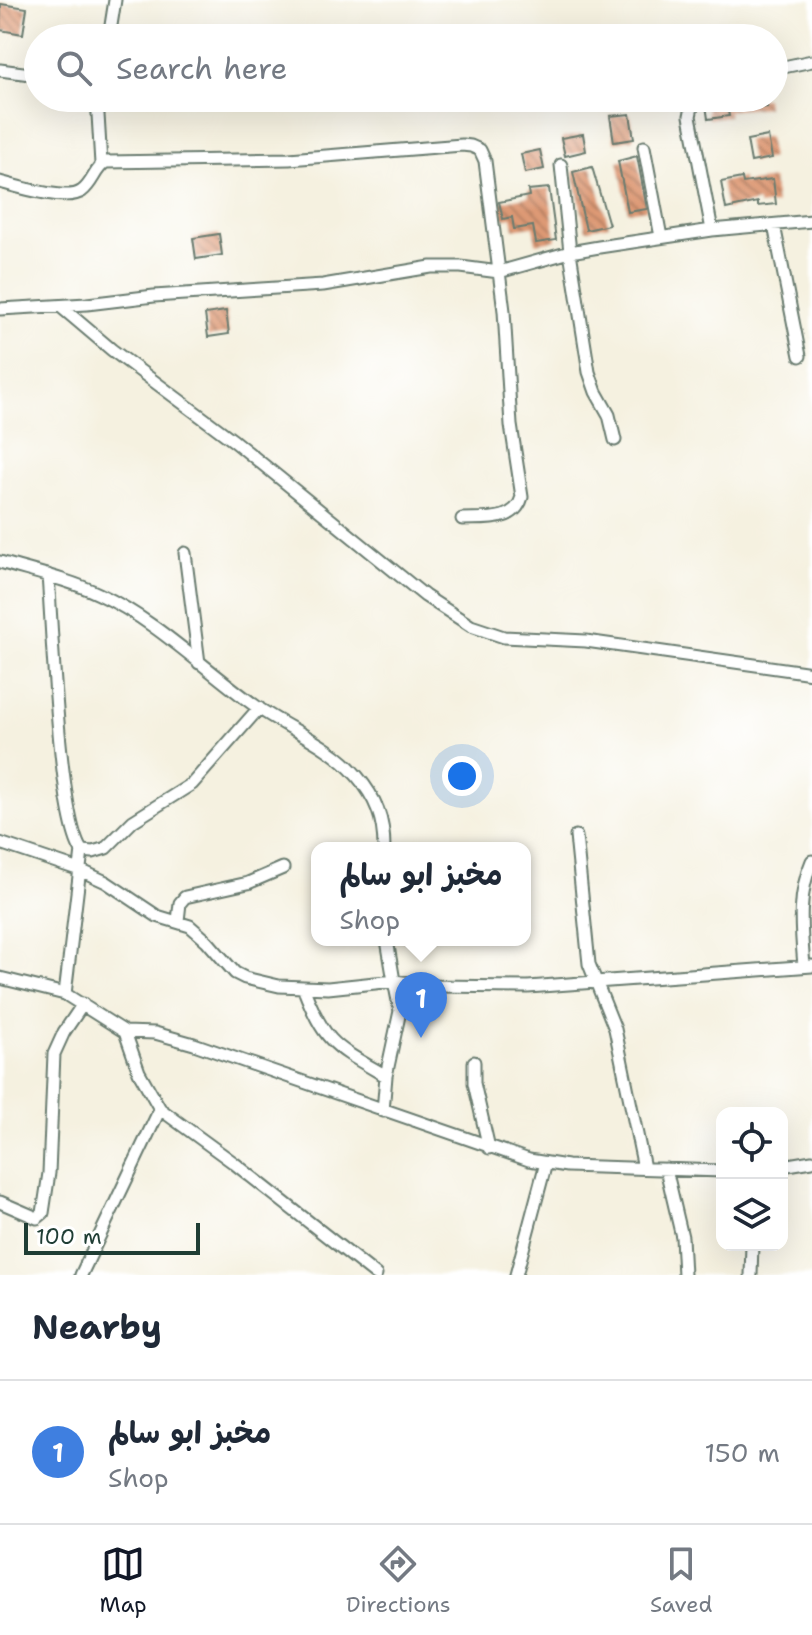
<!DOCTYPE html>
<html lang="en">
<head>
<meta charset="utf-8">
<style>
  :root { --surface:#fff; --page:#f6f6f7; --text:#1f2937; --muted:#747a83; --line:#e0e1e3; --accent:#111827 }
  body { margin:0; font-family:"Shantell Sans","Playpen Sans Arabic",sans-serif; background:var(--page); color:var(--text) }
  .controls { position:absolute; right:24px; bottom:24px; display:grid; overflow:hidden; border-radius:16px; box-shadow:0 8px 32px #0002 }
  .controls button { width:72px; height:72px; display:grid; place-items:center; padding:0; border:0; border-bottom:2px solid var(--line); background:var(--surface); color:var(--text); font:40px sans-serif }
  .scale { position:absolute; left:24px; bottom:20px; width:176px; box-sizing:border-box; padding-left:8px; border:4px solid #1f3d34; border-top:0; font-size:22px; line-height:28px; white-space:nowrap; color:#1f3d34; -webkit-text-stroke:6px #fff; paint-order:stroke }
  .you { position:absolute; left:462px; top:776px; width:28px; height:28px; margin:-20px; border:6px solid #fff; border-radius:50%; background:#1a73e8; box-shadow:0 0 0 12px #1a73e833 }
  .badge { display:grid; place-items:center; width:52px; height:52px; border-radius:50%; background:var(--accent); color:#fff; font-size:26px; font-weight:700 }
  .pin { position:absolute; translate:-50% -66px; filter:drop-shadow(0 2px 4px #0008) }
  .pin::after { content:''; position:absolute; top:42px; width:28px; height:24px; background:inherit; clip-path:polygon(0 0,100% 0,50% 100%) }
  .popup { position:absolute; left:311px; top:842px; width:220px; height:104px; box-sizing:border-box; display:grid; place-content:center; border-radius:16px; background:var(--surface); filter:drop-shadow(0 2px 6px #0005); font-size:26px; white-space:nowrap; color:var(--muted) }
  .popup b { font-size:30px; color:var(--text) }
  .popup::after { content:''; position:absolute; left:50%; top:100%; margin-left:-16px; border:16px solid transparent; border-top-color:var(--surface) }
  .list { margin:0; padding:0; list-style:none }
  h2 { display:flex; justify-content:space-between; align-items:center; height:104px; margin:0; padding:0 32px; font-size:34px }
  h2 small { font-size:26px; font-weight:400; color:var(--muted) }
  .list li { display:grid; grid-template-columns:52px 1fr auto; gap:24px; align-items:center; box-sizing:border-box; height:144px; padding:0 32px; border-top:2px solid var(--line) }
  .list b { display:block; font-size:30px; white-space:nowrap }
  .list p { margin:0; font-size:26px; white-space:nowrap; color:var(--muted) }
  .list em { font-size:26px; font-style:normal; color:var(--muted) }
  .icon { flex:none; width:44px; height:44px; fill:none; stroke:currentColor; stroke-width:2; stroke-linecap:round; stroke-linejoin:round }
  .map { position:relative; flex:none; width:812px; height:1275px; overflow:hidden }
  .search { position:absolute; background:var(--surface); box-shadow:0 8px 32px #0002; left:24px; right:24px; top:24px; height:88px; display:flex; align-items:center; gap:20px; box-sizing:border-box; padding:0 28px; border-radius:44px; color:var(--muted); font-size:30px }
  .sheet { height:248px; background:var(--surface) }
  nav { display:flex; justify-content:space-around; align-items:center; box-sizing:border-box; height:112px; border-top:2px solid var(--line); background:var(--surface); font-size:22px; color:var(--muted) }
  nav a { display:grid; justify-items:center; gap:4px }
  nav .on { color:var(--accent) }
  .map>svg:first-child { display:block }
  .building { fill:url(#building-back-hatch) }
  .lines { fill:none; stroke-linecap:round; stroke-linejoin:round }
  .street-casing { stroke:#6a7c70; stroke-width:15 }
  .street { stroke:#fff; stroke-width:11 }
</style>
</head>
<body>
<div class="map">
<svg width="812" height="1275" viewBox="0 0 812 1275">
  <defs>
    <pattern id="building-back-hatch" width="6" height="6" patternUnits="userSpaceOnUse" patternTransform="scale(2)"><rect width="6" height="6" fill="#dd9975"/><path d="M-1 5l2 2M0 0l6 6M5-1l2 2" fill="none" stroke="#b37e61"/></pattern>
  </defs>
  <rect width="100%" height="100%" fill="#fff"/>
  <filter id="ink" filterUnits="userSpaceOnUse"><feTurbulence type="fractalNoise" baseFrequency=".0125" numOctaves="2"/><feDisplacementMap in="SourceGraphic" scale="16" xChannelSelector="R" yChannelSelector="G"/><feConvolveMatrix kernelMatrix="1 2 1 2 8 2 1 2 1" color-interpolation-filters="sRGB"/></filter>
  <filter id="wash" filterUnits="userSpaceOnUse"><feTurbulence type="fractalNoise" baseFrequency=".006" numOctaves="4" result="noise"/><feDisplacementMap in="SourceGraphic" scale="32" xChannelSelector="R" yChannelSelector="G"/><feGaussianBlur stdDeviation="1.8" result="paint"/><feColorMatrix in="noise" values="0 0 0 0 0 0 0 0 0 0 0 0 0 0 0 0 0 1.4 0 .05"/><feComposite in="paint" operator="in"/></filter>
  <g filter="url(#wash)">
    <rect width="100%" height="100%" fill="#f5f1e0"/>
    <g id="blocks">
      <path class="building" d="M1,4L27,8L23,34L0,30Z
        M705,98H766L767,107L728,111L729,116L708,119Z
        M630,114L634,139L614,142L610,116Z
        M583,134L586,151L565,156L561,138Z
        M768,136L772,158L751,162L747,140Z
        M540,150L544,169L525,173L521,154Z
        M637,156L647,209L628,212L618,161Z
        M592,167L609,225L586,230L573,172Z
        M742,178L743,183L773,179L776,204L758,206V202L726,209L721,182Z
        M549,188L556,240L536,243L533,226L514,229L512,217L503,219L499,202L529,196L528,190Z
        M219,234L222,255L196,259L193,238Z
        M226,311L229,334L208,337L205,314Z"/>
    </g>
  </g>
  <g filter="url(#ink)">
    <use href="#blocks" fill-opacity="0" stroke="#6a7c70" stroke-width="2"/>
    <g class="lines">
      <defs>
        <path id="street" d="M109,38L115,0
          M774,69L812,61
          M0,70L38,75
          M97,98L101,164
          M694,98L690,116L712,230
          M644,147L661,237
          M561,165L570,252L589,372L596,392L609,415L615,440
          M0,182C18,187 68,202 82,191C93,183 95,168 106,162L289,159L462,145L471,146L480,150L485,161L504,311L511,425L522,497C515,523 484,518 462,519
          M774,225L800,356
          M60,306L112,350L234,441L425,596L471,626L504,637L586,641L812,673
          M0,309L87,304L154,296L323,285L431,267H461L499,272L570,252L599,247L712,230L812,221
          M185,553L199,663
          M0,562C33,572 67,579 99,594C157,621 205,670 257,707C290,730 331,745 357,776C376,798 384,819 384,848
          M48,575C52,625 59,821 82,851L65,994
          M576,836L589,964L615,1029L644,1168
          M0,843L80,870L106,882L157,916L190,926L207,941L235,973L245,978L279,986L328,988L394,981L400,1011L386,1076L383,1111
          M82,851L93,852L106,848L133,821L192,784L259,708
          M178,921L180,903L185,897L248,883L283,868
          M387,940L394,981L436,986L528,987L812,966
          M804,966C801,930 797,895 812,861
          M0,978L65,994L125,1032L139,1072L160,1109L234,1163L376,1275
          M303,987C325,1044 334,1046 386,1076
          M125,1032L155,1033L194,1044L529,1160L567,1166L722,1171
          M474,1062V1083L489,1148
          M782,1166L812,1161
          M666,1169L682,1237L684,1275
          M0,1202L37,1218L43,1213L49,1173L54,1054L64,1032L83,1004
          M81,1275L160,1109
          M516,1275L546,1163
          M751,1275L752,1245"/>
      </defs>
      <use href="#street" class="street-casing"/>
      <use href="#street" class="street"/>
    </g>
  </g>
</svg>
<div class="controls">
<button><svg class="icon" aria-label="locate" viewBox="0 0 24 24"><circle cx="12" cy="12" r="6"/><path d="M12 2v4M12 18v4M2 12h4M18 12h4"/></svg></button>
<button><svg class="icon" aria-label="layers" viewBox="0 0 24 24"><path d="M12 4l9 5-9 5-9-5zM3 14l9 5 9-5"/></svg></button>
</div>
<div class="scale">100 m</div>
<div class="you"></div>
<div class="pin badge" style="left:421px;top:1038px;background:#3f7fe0">1</div>
<div class="popup"><b>مخبز ابو سالم</b>Shop</div>
<div class="search"><svg class="icon" aria-label="search" viewBox="0 0 24 24"><circle cx="10" cy="10" r="6"/><path d="M15 15l6 6"/></svg>Search here</div>
</div>
<section class="sheet">
<h2>Nearby<small></small></h2>
<ul class="list">
<li><span class="badge" style="background:#3f7fe0">1</span><div><b>مخبز ابو سالم</b><p>Shop</p></div><em>150 m</em></li>
</ul>
</section>
<nav>
<a class="on"><svg class="icon" aria-label="map" viewBox="0 0 24 24"><path d="M3 6l6-2 6 2 6-2v14l-6 2-6-2-6 2zM9 4v14M15 6v14"/></svg>Map</a>
<a><svg class="icon" aria-label="directions" viewBox="0 0 24 24"><path d="M12 3l9 9-9 9-9-9zM9 14v-3h6M13 9l2 2-2 2"/></svg>Directions</a>
<a><svg class="icon" aria-label="saved" viewBox="0 0 24 24"><path d="M7 4h10v16l-5-4-5 4z"/></svg>Saved</a>
</nav>
</body>
</html>
